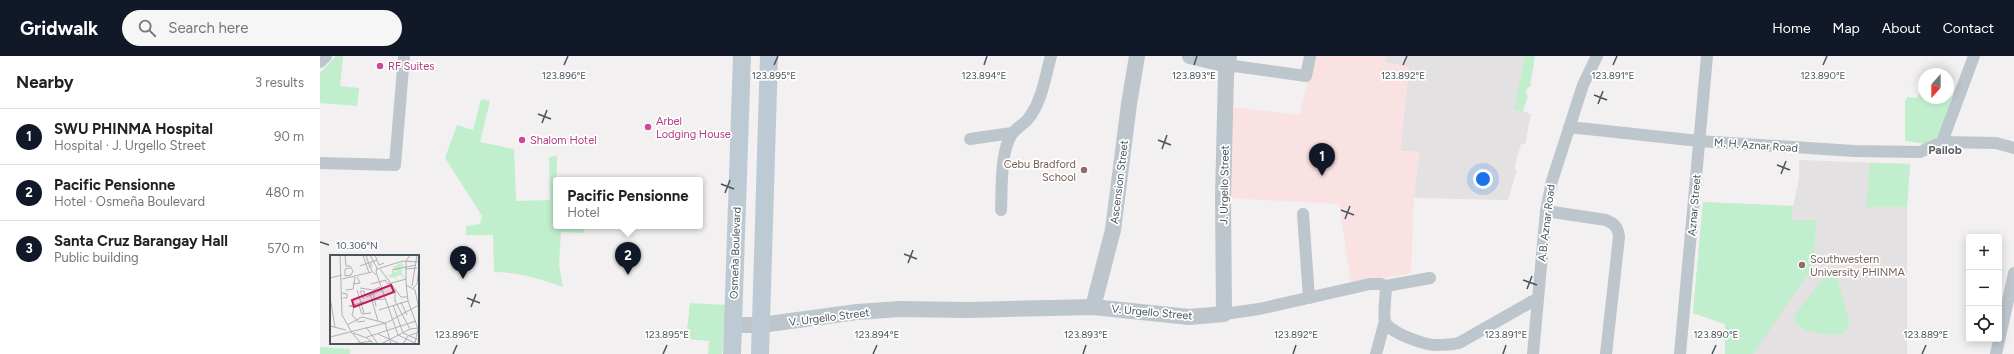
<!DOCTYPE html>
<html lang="en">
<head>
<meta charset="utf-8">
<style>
  :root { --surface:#fff; --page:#f6f6f6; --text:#222; --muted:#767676; --line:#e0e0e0; --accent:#111827 }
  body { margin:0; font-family:Figtree,sans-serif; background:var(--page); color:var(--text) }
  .controls { position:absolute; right:12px; bottom:12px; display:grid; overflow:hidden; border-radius:4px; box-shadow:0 2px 10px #0003 }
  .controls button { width:36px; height:36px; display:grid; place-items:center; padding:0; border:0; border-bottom:1px solid var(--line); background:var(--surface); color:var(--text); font:20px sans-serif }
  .compass { position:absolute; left:1598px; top:12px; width:36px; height:36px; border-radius:50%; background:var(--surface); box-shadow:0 2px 10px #0003; rotate:201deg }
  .you { position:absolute; left:1163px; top:123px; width:14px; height:14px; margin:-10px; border:3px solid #fff; border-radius:50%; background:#1a73e8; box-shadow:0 0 0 6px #1a73e833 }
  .badge { display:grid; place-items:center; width:26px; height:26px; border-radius:50%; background:var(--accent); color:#fff; font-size:13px; font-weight:700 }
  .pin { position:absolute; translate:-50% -33px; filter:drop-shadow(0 1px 2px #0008) }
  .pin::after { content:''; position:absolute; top:21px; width:14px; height:12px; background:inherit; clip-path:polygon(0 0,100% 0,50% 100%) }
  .popup { position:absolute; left:233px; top:121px; width:150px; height:52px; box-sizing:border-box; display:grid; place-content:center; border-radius:4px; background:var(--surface); filter:drop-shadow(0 1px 3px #0005); font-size:13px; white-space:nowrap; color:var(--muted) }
  .popup b { font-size:15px; color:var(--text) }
  .popup::after { content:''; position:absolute; left:50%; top:100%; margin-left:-8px; border:8px solid transparent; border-top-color:var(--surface) }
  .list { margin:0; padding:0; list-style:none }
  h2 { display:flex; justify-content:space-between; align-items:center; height:52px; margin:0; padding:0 16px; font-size:17px }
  h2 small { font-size:13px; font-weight:400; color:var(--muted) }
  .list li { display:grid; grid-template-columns:26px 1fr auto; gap:12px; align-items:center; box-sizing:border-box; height:56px; padding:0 16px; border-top:1px solid var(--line) }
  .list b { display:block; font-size:15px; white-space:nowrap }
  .list p { margin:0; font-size:13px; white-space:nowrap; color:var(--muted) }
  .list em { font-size:13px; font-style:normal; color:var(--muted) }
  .icon { flex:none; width:22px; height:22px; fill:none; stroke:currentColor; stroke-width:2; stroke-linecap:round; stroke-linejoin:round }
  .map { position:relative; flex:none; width:1694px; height:298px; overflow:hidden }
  header { display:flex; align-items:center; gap:24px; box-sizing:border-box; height:56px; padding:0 20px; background:var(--accent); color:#fff }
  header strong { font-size:19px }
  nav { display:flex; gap:22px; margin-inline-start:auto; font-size:14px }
  .search { width:280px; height:36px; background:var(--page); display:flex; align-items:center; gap:10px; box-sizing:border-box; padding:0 14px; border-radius:22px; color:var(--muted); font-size:15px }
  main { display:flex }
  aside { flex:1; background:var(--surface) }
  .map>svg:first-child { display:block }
  .education { fill:#e3e1e2 }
  .medical { fill:#fae2e3 }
  .green { fill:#c1eecd }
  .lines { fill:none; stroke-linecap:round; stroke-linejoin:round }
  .minor { stroke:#bcc6cc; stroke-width:12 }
  .tertiary { stroke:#bcc6cc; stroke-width:16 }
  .secondary { stroke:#becad3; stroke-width:18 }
  .ticks { fill:none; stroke:#49555d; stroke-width:1.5 }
  .hotel-dot { fill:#d1479c; stroke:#fff; stroke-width:1.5 }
  .education-dot { fill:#8d6e63; stroke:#fff; stroke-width:1.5 }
  .labels { text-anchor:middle; stroke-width:3.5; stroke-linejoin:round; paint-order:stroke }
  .hotel-label { font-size:11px; fill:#b23c85; stroke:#fff; text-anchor:start }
  .street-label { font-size:11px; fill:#49555d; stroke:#fff }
  .education-label { font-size:11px; fill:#785e54; stroke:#fff; text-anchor:end }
  .neighbourhood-label { font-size:12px; font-weight:bold; fill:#5d6165; stroke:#fff }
  .inset-road { fill:none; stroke:#aeb2b5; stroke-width:1 }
  .view { fill:#c2185b; fill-opacity:0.15; stroke:#c2185b; stroke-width:2 }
  .inset-edge { fill:none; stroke:#49555d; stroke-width:2 }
  .ticks-label { font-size:10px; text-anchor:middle; fill:#49555d; stroke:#fff; stroke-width:3.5; stroke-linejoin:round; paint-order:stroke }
</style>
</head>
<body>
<header>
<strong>Gridwalk</strong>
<div class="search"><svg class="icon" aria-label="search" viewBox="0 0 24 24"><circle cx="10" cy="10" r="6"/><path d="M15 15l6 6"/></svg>Search here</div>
<nav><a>Home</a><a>Map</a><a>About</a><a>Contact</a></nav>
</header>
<main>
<aside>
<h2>Nearby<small>3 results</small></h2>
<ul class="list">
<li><span class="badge">1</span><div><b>SWU PHINMA Hospital</b><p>Hospital · J. Urgello Street</p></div><em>90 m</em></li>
<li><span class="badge">2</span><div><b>Pacific Pensionne</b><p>Hotel · Osmeña Boulevard</p></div><em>480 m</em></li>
<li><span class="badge">3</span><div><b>Santa Cruz Barangay Hall</b><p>Public building</p></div><em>570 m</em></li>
</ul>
</aside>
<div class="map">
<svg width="1694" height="298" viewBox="0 0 1694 298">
  <rect width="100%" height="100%" fill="#f2f0f0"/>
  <path class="education" d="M1066,0H1211L1203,55L1211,58L1205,88H1201L1194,113L1197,114L1188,144L1094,142L1099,96L1080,95L1089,11L1064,6Z
    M1479,104L1590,108L1587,151V298H1405V268L1373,257L1383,146L1473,150L1479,123Z"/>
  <path class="medical" d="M993,0H1066L1065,6L1089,11L1080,95L1099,96L1094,142L1091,217L1031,228L1019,148L908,142L911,51L980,59Z"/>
  <path class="green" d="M16,0H23L20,30L39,32L37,50L0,47V50V17Z
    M1205,0H1215L1210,31H1207L1206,39H1208L1203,55L1194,54Z
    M1601,34L1604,35V42L1632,40L1619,80L1606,88L1585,85V45L1588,41L1597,42Z
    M161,43L170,45L160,86L194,93L196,145L230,144L229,101L237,100L236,170H264V177L241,176L239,208L243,231C221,223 199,216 175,216L174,215L173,179H146V170L160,168L162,160L125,102L137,69L153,74Z
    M1550,107L1590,108L1587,151H1546Z
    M1383,146L1473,150L1472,164H1496L1494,206L1489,216L1433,298H1405V268L1373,257Z
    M1511,217L1517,221L1529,265C1528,273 1526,276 1520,279C1505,277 1480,279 1474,263L1477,256L1506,219Z
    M370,247L406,249L402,298H388L389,285L366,283Z
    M0,291L30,293V298H0Z"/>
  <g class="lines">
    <path class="minor" d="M0,6L6,0
      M907,9L986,20L990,0
      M1249,71L1379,85L1534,95L1600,96L1622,86L1676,87L1694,92
      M650,83L692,77
      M1622,86L1654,0
      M0,107L75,109L84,0
      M681,154C682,133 680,95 692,78C696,72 703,69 708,63C722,46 725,21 731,0
      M1226,155L1286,164C1295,168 1298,171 1299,181L1286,298
      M983,158L989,242
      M1066,230C1066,241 1063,255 1065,265C1067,276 1103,288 1114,289C1122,289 1131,289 1139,287L1218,242
      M1066,230L1110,222
      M904,258L939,253L1050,228H1061L1066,230
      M1056,298L1065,265
      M1213,298L1226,155L1232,125L1263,29L1277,0
      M1360,298L1387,0
      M1676,298L1694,217"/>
    <path class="tertiary" d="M870,0L907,9
      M773,251L793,174L809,48L817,0
      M413,269H441L537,256L580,253L648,254L773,251L869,261L904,258L903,140L906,19L909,0"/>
    <path class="secondary" d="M412,298L422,0
      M440,298L449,0"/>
  </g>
  <path class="ticks" d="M244,9L248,0M454,9L458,0M664,9L667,0M874,9L877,0M1083,9L1087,0M1293,9L1297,0M1503,9L1507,0M1274,39L1287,44M1278,48L1283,35M218,58L231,63M222,67L227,54M838,84L851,89M842,93L847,79M1457,109L1470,114M1461,118L1466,105M401,128L414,133M405,137L410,124M1021,154L1034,159M1025,163L1030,150M0,186L9,189M584,198L597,203M588,207L593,194M1203,224L1217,229M1207,233L1212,220M147,242L160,247M151,251L156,238M133,298L137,289M343,298L347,289M553,298L557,289M763,298L766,289M973,298L976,289M1183,298L1186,289M1392,298L1396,289M1602,298L1606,289"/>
  <g class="hotel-dot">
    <circle cx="60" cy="10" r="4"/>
    <circle cx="328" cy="71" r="4"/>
    <circle cx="202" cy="84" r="4"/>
  </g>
  <g class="education-dot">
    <circle cx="764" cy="114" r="4"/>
    <circle cx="1482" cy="209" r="4"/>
  </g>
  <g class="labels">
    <g class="hotel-label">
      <text x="68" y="14">RF Suites</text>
      <text x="336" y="69">Arbel<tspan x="336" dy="13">Lodging House</tspan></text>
      <text x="210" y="88">Shalom Hotel</text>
    </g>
    <g class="street-label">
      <text transform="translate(1436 89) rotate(4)" y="4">M. H. Aznar Road</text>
      <text transform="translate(799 126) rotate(-83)" y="4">Ascension Street</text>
      <text transform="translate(904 129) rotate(-89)" y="4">J. Urgello Street</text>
      <text transform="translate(1374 149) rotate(-85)" y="4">Aznar Street</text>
      <text transform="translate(1226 167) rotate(-83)" y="4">A.B. Aznar Road</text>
      <text transform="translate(415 197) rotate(-88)" y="4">Osmeña Boulevard</text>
      <text transform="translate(832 256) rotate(5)" y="4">V. Urgello Street</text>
      <text transform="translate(509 261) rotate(-7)" y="4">V. Urgello Street</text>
    </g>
    <g class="education-label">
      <text x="756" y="112">Cebu Bradford<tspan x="756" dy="13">School</tspan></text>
      <text x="1490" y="207" text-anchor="start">Southwestern<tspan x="1490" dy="13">University PHINMA</tspan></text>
    </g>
    <g class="neighbourhood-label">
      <text x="1625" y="98">Pailob</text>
    </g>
  </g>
  <g transform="translate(10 199)">
    <rect width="89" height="89" fill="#f2f0f0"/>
    <path d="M73,7L72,11L73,9L74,12L68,14L74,15L71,17L75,24L70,20L65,22L69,25L62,22L58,24L60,21L56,20L62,19V16L68,17L63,12Z" fill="#c1eecd"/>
    <path class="inset-road" d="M10,0L12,60L21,76M15,0L16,11H20M33,0L39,18M36,0L40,13M40,0L47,13L46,17L68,80L87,89M45,0L49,10L54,8M80,0L76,6V28L78,46L88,74L85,88M41,8V15L46,20M20,11L23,16L21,20L15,21V14L20,13M30,11L47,5M47,14L73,6L89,7M50,14L71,42H78M75,14L87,13M62,15L86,10M0,23L12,20M12,24L42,17M55,25L58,29L76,24M23,29L30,28L27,22M41,29L56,25M76,30L85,35L89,54M82,31L87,0M30,33L43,35L50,32M83,33L87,29L89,10M65,34V46L80,74M16,35L23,34L25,22M27,35L34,58M12,38L17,39V43H13M43,38L46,51M40,39L48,66M0,42L5,72M36,42L52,35M34,44L30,36H34L35,41M34,47L19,51L24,52L22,60L28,67L35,66M71,47L77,60M43,48L41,45L55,44M63,50L73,78L89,85M29,51L32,59L41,58M49,55L78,46M17,70L32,62L55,68L61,89M0,71L16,75M36,72L48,89M21,77L31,88M23,78L37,83L44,89M48,79L70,89M0,82L56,68L89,50M37,82L86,66M22,89L42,86M51,89L80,74L89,73M73,89L78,81L89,77"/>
    <path class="view" d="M61,30L64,37L24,52L22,45Z"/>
    <rect width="89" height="89" class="inset-edge"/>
  </g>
  <g class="ticks-label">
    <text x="244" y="23">123.896°E</text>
    <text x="454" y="23">123.895°E</text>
    <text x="664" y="23">123.894°E</text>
    <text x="1503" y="23">123.890°E</text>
    <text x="874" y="23">123.893°E</text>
    <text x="1083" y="23">123.892°E</text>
    <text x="1293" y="23">123.891°E</text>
    <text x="37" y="193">10.306°N</text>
    <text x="137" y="282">123.896°E</text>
    <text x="347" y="282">123.895°E</text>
    <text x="557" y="282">123.894°E</text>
    <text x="766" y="282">123.893°E</text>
    <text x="976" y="282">123.892°E</text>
    <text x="1186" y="282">123.891°E</text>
    <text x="1396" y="282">123.890°E</text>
    <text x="1606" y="282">123.889°E</text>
  </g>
</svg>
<div class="controls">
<button>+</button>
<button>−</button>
<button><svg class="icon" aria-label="locate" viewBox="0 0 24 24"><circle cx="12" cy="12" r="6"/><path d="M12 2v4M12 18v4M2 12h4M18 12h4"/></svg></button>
</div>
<svg class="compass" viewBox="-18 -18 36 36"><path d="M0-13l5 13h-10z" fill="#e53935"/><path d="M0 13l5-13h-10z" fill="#767676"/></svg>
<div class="you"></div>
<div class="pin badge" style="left:1002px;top:120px">1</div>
<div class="pin badge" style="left:308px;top:219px">2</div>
<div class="popup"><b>Pacific Pensionne</b>Hotel</div>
<div class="pin badge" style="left:143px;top:223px">3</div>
</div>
</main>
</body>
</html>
